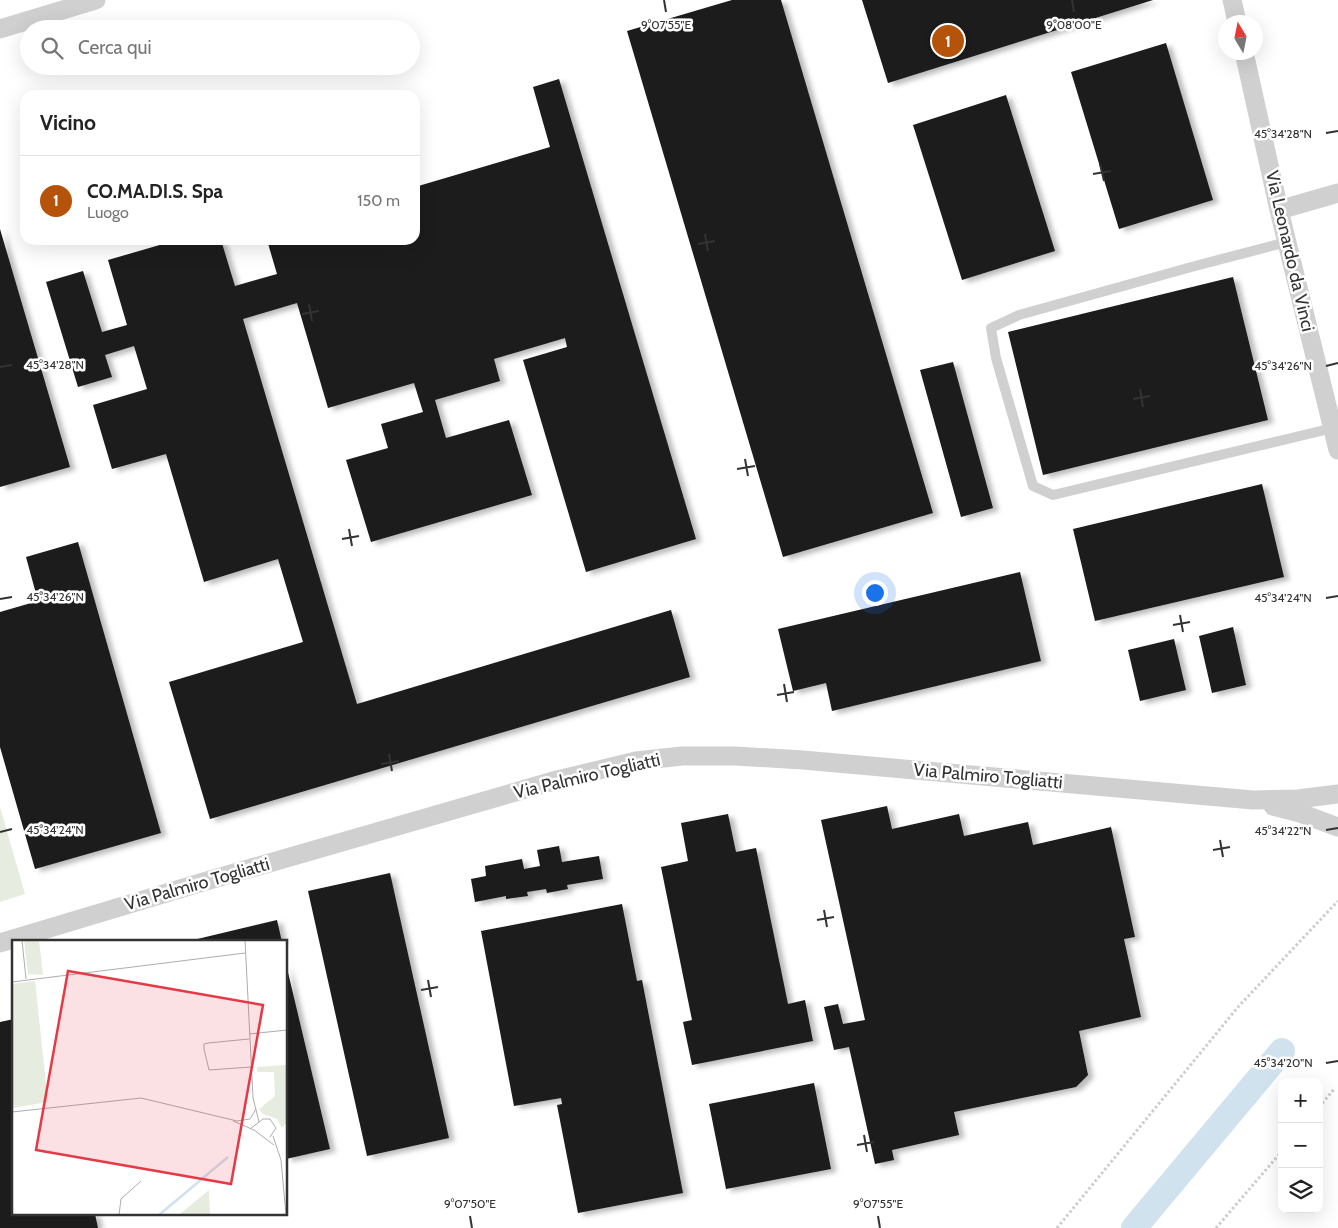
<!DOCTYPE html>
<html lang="it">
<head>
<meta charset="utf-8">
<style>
  :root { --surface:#fff; --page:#f6f6f6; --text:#222; --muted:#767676; --line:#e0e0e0; --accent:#b45309 }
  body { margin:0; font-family:Cabin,sans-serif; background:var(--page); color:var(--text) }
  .controls { position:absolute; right:15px; bottom:15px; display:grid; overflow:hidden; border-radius:10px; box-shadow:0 5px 20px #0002 }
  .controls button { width:45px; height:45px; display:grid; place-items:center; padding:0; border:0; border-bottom:1px solid var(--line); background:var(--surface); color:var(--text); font:25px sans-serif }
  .compass { position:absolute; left:1218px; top:15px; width:45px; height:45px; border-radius:50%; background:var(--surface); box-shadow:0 5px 20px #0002; rotate:350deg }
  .you { position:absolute; left:874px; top:592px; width:18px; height:18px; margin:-12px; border:4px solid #fff; border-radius:50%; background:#1a73e8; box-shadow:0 0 0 8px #1a73e833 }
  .badge { display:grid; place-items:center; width:32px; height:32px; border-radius:50%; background:var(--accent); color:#fff; font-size:16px; font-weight:700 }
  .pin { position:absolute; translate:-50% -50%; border:2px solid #fff; box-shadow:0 1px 5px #0006 }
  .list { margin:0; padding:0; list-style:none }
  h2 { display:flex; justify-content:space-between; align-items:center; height:65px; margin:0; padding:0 20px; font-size:21px }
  h2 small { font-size:16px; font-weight:400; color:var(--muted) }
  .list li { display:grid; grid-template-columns:32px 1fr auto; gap:15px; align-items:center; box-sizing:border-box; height:90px; padding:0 20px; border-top:1px solid var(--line) }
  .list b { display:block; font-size:19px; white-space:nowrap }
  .list p { margin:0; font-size:16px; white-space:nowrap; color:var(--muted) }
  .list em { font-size:16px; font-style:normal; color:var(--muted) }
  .icon { flex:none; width:28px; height:28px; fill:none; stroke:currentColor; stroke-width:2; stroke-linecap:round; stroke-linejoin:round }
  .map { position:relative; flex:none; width:1338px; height:1228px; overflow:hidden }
  .search { position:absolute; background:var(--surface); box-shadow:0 5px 20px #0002; left:20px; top:20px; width:400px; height:55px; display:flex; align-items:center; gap:12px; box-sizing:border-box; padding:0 18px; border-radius:28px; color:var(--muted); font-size:19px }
  .panel { position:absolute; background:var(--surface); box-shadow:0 5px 20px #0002; left:20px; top:90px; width:400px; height:155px; border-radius:15px }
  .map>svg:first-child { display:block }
  .green { fill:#e6ecdf }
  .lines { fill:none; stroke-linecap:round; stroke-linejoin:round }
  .canal { stroke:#cfe2ee; stroke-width:26 }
  .building { fill:#1a1a1a; filter:url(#shadow) }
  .path { stroke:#cdcdcd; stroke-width:3; stroke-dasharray:2.5 2.5; stroke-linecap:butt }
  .lane { stroke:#d0d0d0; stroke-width:10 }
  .street { stroke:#d0d0d0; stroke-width:19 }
  .ticks { fill:none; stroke:#333; stroke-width:2 }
  .labels { text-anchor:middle; stroke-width:5; stroke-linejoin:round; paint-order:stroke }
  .street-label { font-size:18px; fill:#333; stroke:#fff }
  .inset-river { fill:none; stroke:#cfe2ee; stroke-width:2.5 }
  .inset-road { fill:none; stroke:#adadad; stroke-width:1 }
  .view { fill:#e63946; fill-opacity:0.15; stroke:#e63946; stroke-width:2.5 }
  .inset-edge { fill:none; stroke:#333; stroke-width:2.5 }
  .ticks-label { font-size:12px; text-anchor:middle; fill:#333; stroke:#fff; stroke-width:5; stroke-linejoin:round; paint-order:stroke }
</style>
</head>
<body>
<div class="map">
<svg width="1338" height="1228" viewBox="0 0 1338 1228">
  <defs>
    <filter id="shadow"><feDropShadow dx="5.5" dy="3" stdDeviation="2.5" flood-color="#0004"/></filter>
  </defs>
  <rect width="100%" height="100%" fill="#fff"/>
  <path class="green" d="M0,807L25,894L0,902Z"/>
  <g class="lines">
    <path class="canal" d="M1134,1228L1282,1051"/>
  </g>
  <path class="building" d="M732,0H781L933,513L783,557L627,31Z
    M862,0H1153L888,83Z
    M1166,43L1213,200L1119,229L1071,72Z
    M559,79L696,539L586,572L523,360L567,347L565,338L494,359L500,381L435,400L446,438L509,420L532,495L371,542L346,460L388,448L381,424L423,412L414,383L328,408L297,303L243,319L357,704L671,610L690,677L210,819L169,682L303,642L278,559L204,582L166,454L112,469L93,405L147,389L134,346L105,355L112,377L78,387L46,282L83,271L102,332L127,325L108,260L177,240H221L235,286L277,274L267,240H415V187L550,147L533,87Z
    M1006,95L1055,251L962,280L913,125Z
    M0,229L70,467L0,487Z
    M1233,277L1268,420L1043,475L1008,332Z
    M953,362L993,508L961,517L920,370Z
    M1262,484L1284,577L1095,621L1073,529Z
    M78,542L161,833L35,869L0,747V612L38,601L26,557Z
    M1020,572L1041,661L832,711L826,683L793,691L778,629Z
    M1233,627L1246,685L1212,693L1199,636Z
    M1174,639L1186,690L1140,701L1128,650Z
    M887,806L892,829L959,814L964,836L1028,822L1033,845L1111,827L1135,937L1124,939L1141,1017L1079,1031L1088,1075L1076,1087L954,1112L959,1135L892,1150L894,1160L875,1164L849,1047L834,1050L824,1007L838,1004L843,1024L865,1020L821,820Z
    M728,814L736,852L756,848L788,1004L805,1000L813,1041L692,1065L683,1022L692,1020L661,867L688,861L681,823Z
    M559,846L562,862L599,856L603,879L567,885L568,889L547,893L546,889L527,892L528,896L506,899V896L475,902L471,879L486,876L485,866L522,859L524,869L540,866L537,850Z
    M390,873L449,1138L367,1156L308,891Z
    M622,904L637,981L642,980L683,1193L578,1213L557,1105L562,1104L561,1098L514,1106L481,931Z
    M277,920L282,942H189V941Z
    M286,964L330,1149L286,1159Z
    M14,1019V1214H95L98,1228H0V1022Z
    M814,1083L831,1169L726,1189L709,1104Z"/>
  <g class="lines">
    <path class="path" d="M1319,1107L1335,1088
      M1057,1228L1238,1007L1338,901
      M1216,1228L1282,1151"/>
    <path class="lane" d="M1287,242L1195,266L1019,315L991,328L996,358L1033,486L1053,495L1333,428"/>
    <path class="street" d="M1232,0L1237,22
      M0,29L96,0
      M1244,52L1279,210L1338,450
      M1279,210L1338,193
      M1273,806L1300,813L1338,827
      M0,943L203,882L557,780L599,770L636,761L682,756H735L803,760L1253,800L1298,799L1338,794"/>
  </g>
  <path class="ticks" d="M664,0L666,12M1072,0L1074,12M1326,133L1338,131M1100,164L1104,181M1093,174L1111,171M705,234L708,251M698,244L715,241M309,304L312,321M302,314L319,311M1326,366L1338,363M0,367L12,365M1140,389L1143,407M1133,399L1150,396M745,459L748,476M737,469L755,466M349,529L352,546M342,539L359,536M1326,598L1338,596M0,599L12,597M1180,615L1183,632M1173,625L1190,622M784,684L787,702M777,695L794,692M389,754L392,771M381,764L399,761M1326,830L1338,828M0,832L12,829M1220,840L1223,857M1213,850L1230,847M824,910L827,927M817,920L834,917M428,980L431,997M421,990L438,987M1326,1063L1338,1061M864,1135L867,1152M857,1145L874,1142M470,1216L472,1228M878,1216L880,1228"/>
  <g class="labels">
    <g class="street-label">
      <text transform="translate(1290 251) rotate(77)" y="6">Via Leonardo da Vinci</text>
      <text transform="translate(587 776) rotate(-13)" y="6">Via Palmiro Togliatti</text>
      <text transform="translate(988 776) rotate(5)" y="6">Via Palmiro Togliatti</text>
      <text transform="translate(197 884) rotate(-16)" y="6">Via Palmiro Togliatti</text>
    </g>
  </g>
  <g transform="translate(12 940)">
    <rect width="275" height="275" fill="#fff"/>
    <path d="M12,0H27L31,35L16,34ZM23,41L36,162L1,168L0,44ZM275,125V183L270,188L265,179L251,174L247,169L263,156L262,132H245V127ZM197,250L198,275H168V274Z" fill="#e6ecdf"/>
    <path class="inset-river" d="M147,275L216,217"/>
    <path class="inset-road" d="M10,0L14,39M233,0L241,158L247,182M0,42L233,13M237,94L275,90M237,99L196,103L192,104V109L197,130L239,127M0,172L129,158L225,181L238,179L244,169M221,181L242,190L262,205M238,189L251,179H258L264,188L258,197M261,196L269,220L274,275M107,275L109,259L129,241"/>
    <path class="view" d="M56,31L251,65L219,244L24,210Z"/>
    <rect width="275" height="275" class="inset-edge"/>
  </g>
  <g class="ticks-label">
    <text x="666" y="29">9°07'55"E</text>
    <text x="1074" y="29">9°08'00"E</text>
    <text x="1283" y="138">45°34'28"N</text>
    <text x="55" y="369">45°34'28"N</text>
    <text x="1283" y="370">45°34'26"N</text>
    <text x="55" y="601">45°34'26"N</text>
    <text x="1283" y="602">45°34'24"N</text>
    <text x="55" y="834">45°34'24"N</text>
    <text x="1283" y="835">45°34'22"N</text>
    <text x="1283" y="1067">45°34'20"N</text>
    <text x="470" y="1208">9°07'50"E</text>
    <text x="878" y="1208">9°07'55"E</text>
  </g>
</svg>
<div class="controls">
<button>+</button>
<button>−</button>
<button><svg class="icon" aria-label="layers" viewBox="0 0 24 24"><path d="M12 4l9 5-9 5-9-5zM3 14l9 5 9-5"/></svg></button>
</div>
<svg class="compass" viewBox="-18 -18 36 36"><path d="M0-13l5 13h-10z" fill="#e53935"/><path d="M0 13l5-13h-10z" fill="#767676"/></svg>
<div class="you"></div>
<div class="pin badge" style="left:948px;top:41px">1</div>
<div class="search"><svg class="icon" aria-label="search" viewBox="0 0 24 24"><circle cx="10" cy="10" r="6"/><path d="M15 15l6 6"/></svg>Cerca qui</div>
<section class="panel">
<h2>Vicino<small></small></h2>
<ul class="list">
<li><span class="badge">1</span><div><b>CO.MA.DI.S. Spa</b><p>Luogo</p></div><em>150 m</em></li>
</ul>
</section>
</div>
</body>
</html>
